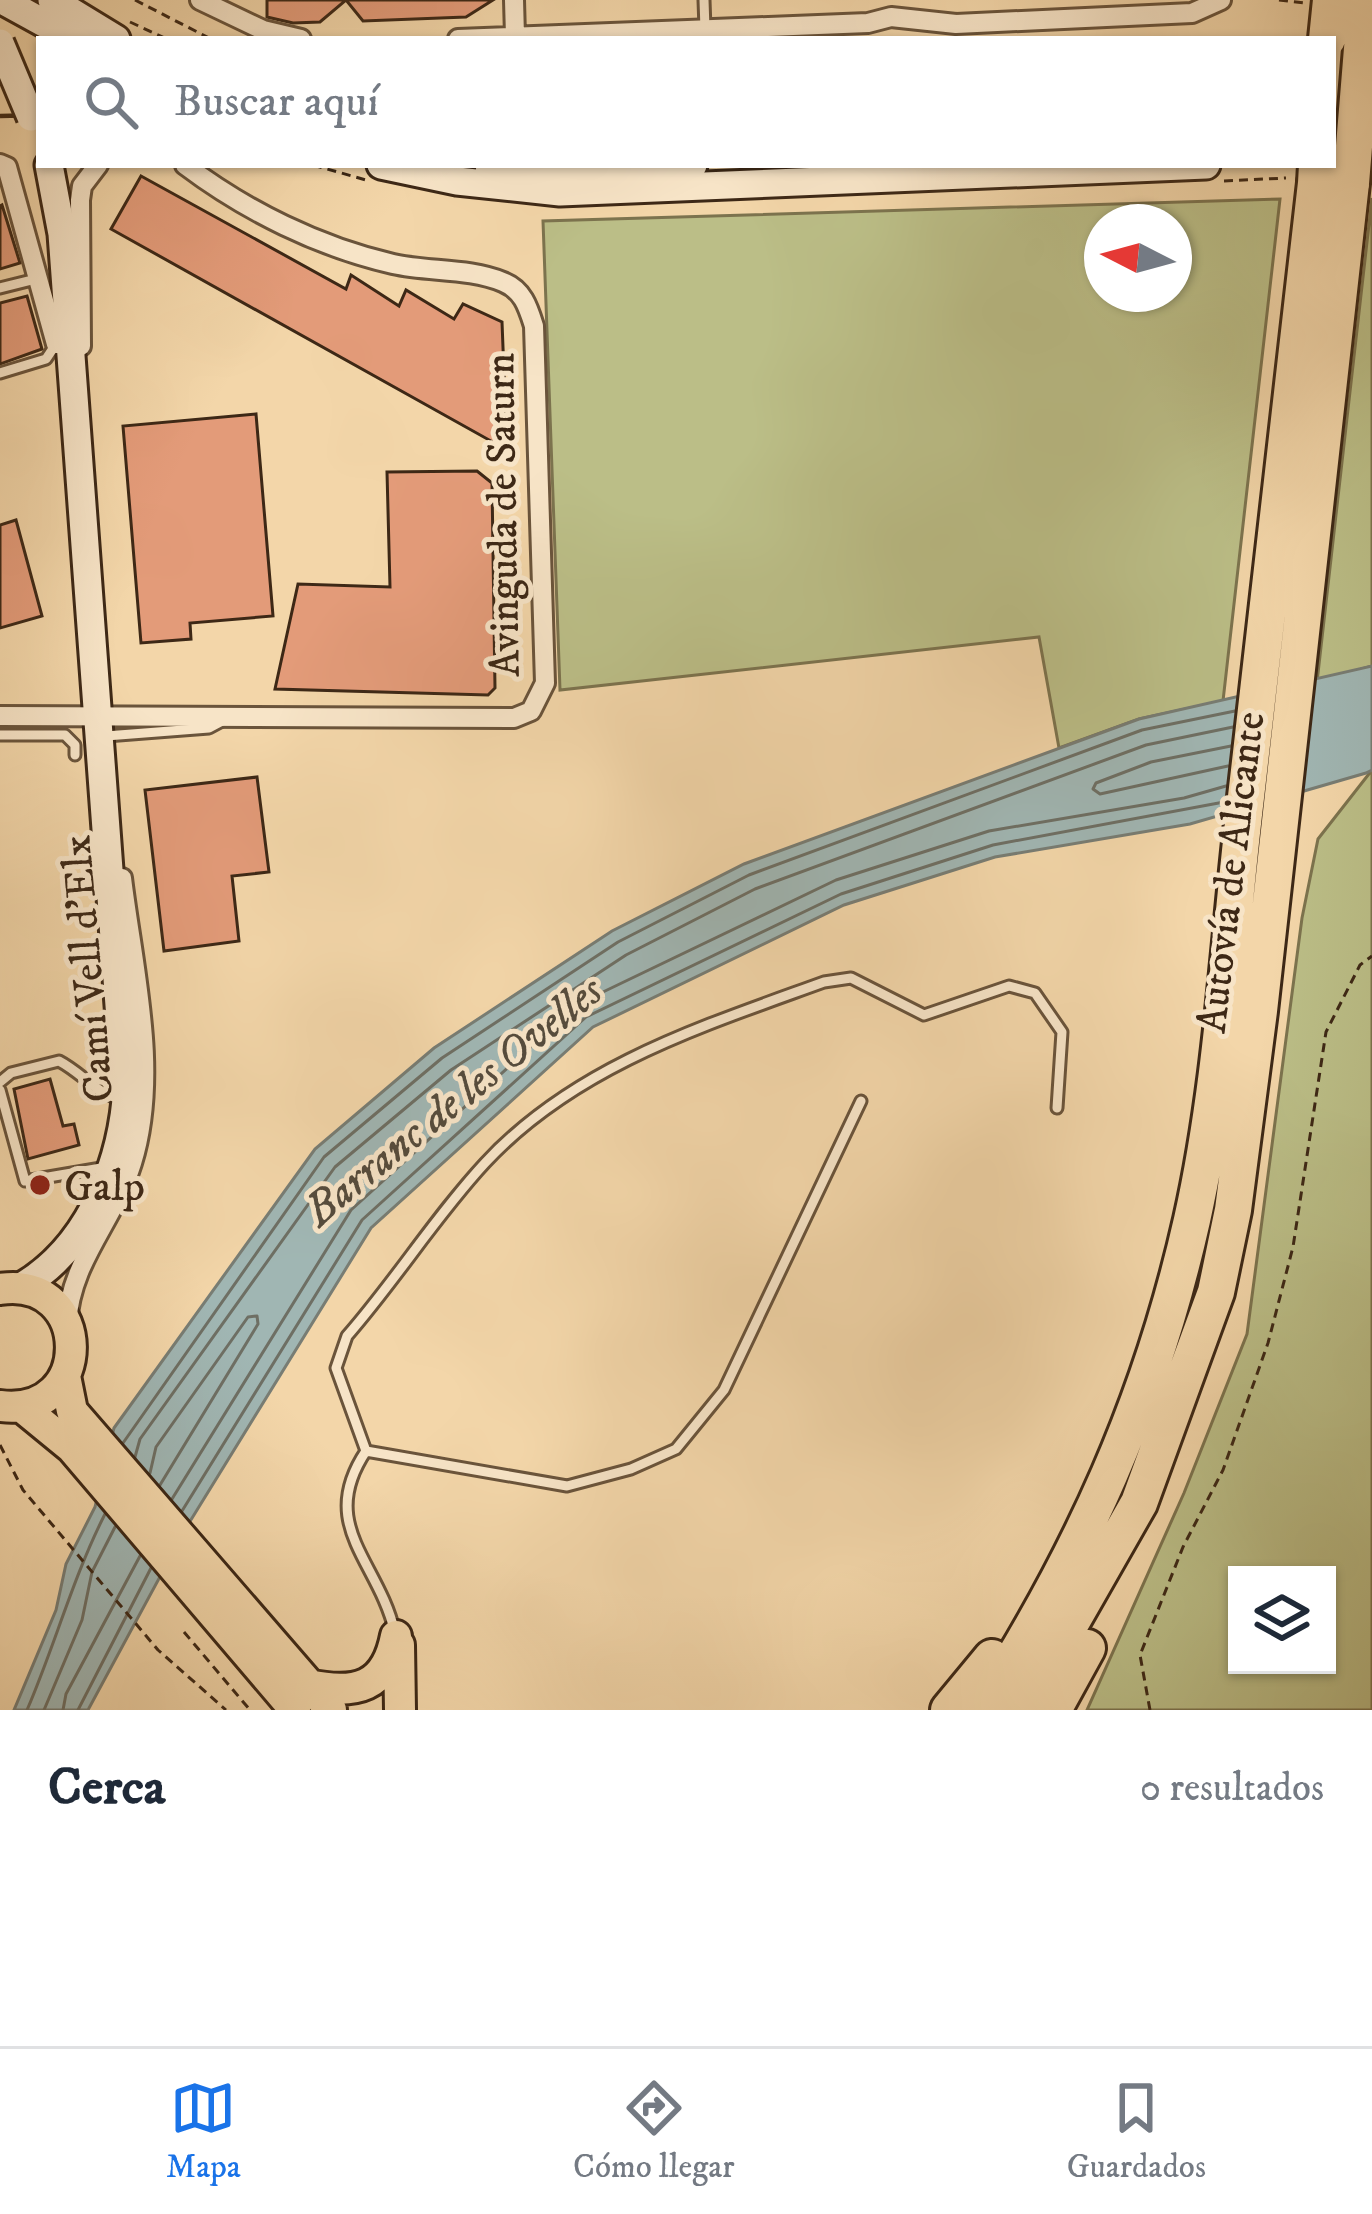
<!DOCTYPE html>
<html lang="es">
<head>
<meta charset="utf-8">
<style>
  :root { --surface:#fff; --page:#f2f2f3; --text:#1f2937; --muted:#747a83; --line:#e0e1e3; --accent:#1a73e8 }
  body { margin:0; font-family:"IM FELL DW Pica",serif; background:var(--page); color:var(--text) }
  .controls { position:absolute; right:36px; bottom:36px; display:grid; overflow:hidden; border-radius:0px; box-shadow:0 3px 9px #0004 }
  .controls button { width:108px; height:108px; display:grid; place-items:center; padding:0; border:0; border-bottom:3px solid var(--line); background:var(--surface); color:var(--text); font:60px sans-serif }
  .compass { position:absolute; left:1084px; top:204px; width:108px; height:108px; border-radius:50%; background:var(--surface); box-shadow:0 3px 9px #0004; rotate:276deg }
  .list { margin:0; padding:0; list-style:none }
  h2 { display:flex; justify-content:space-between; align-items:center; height:156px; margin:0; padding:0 48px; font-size:51px }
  h2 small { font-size:39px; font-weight:400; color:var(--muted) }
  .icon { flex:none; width:66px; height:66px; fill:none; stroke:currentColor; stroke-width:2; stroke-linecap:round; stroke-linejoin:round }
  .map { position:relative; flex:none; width:1372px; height:1710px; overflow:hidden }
  .search { position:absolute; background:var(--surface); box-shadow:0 3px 9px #0004; left:36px; right:36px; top:36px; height:132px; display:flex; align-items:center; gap:30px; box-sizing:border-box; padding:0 42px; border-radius:0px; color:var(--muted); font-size:45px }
  .sheet { height:336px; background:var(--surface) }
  nav { display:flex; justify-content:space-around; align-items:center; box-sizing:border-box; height:168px; border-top:3px solid var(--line); background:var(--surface); font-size:33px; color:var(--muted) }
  nav a { display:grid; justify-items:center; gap:6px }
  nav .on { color:var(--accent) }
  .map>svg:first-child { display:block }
  .green { fill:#bbbe87; stroke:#7c734e; stroke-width:3; fill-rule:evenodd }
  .water { fill:#a0b6b3; stroke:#787d74; stroke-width:3 }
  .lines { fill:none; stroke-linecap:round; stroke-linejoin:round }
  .shore { stroke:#6e6f64; stroke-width:3 }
  .building { fill:#e39b79; stroke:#3d2816; stroke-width:3 }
  .service-casing { stroke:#6a543b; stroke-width:15 }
  .minor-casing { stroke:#6a543b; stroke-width:24 }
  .secondary-casing { stroke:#3d2816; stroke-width:33 }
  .trunk-casing { stroke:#3d2816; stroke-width:36 }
  .motorway-casing { stroke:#3d2816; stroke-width:42 }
  .path { stroke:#3d2816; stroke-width:3; stroke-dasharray:9 6; stroke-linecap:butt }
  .service { stroke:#f7e4c7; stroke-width:9 }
  .minor { stroke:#f7e4c7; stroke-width:18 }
  .secondary { stroke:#f7e4c7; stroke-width:27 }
  .trunk { stroke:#f3d6a9; stroke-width:30 }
  .motorway { stroke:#f3d6a9; stroke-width:36 }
  .rail { stroke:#3d2816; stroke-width:4.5; stroke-dasharray:21 21; stroke-linecap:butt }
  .secondary-bridge-casing { stroke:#3d2816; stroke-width:33; stroke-linecap:butt }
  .motorway-bridge-casing { stroke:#3d2816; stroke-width:42; stroke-linecap:butt }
  .secondary-bridge { stroke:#f7e4c7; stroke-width:27 }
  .motorway-bridge { stroke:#f3d6a9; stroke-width:36 }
  .poi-dot { fill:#8f2418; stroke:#f7e4c7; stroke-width:4.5 }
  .labels { text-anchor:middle; stroke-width:10; stroke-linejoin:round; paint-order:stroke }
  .street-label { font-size:42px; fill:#3d2816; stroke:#f7e4c7 }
  .poi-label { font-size:42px; fill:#3d2816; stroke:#f7e4c7; text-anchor:start }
  .water-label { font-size:45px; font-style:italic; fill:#564c3d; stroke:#f7e4c7 }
</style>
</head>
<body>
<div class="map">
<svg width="1372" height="1710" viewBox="0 0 1372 1710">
  <rect width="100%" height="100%" fill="#f3d6a9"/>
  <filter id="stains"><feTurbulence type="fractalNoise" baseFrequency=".00167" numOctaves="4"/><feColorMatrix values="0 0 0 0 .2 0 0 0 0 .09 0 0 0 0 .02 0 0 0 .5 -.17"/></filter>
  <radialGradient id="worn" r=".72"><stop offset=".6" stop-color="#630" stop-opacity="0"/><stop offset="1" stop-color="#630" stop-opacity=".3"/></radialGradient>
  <path class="green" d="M1372,198V666L1317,682Z
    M1280,199L1223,701L1139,719L1059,748L1039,637L560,690L543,221ZM1102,222H1174V294H1102Z
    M1372,770V1710H1087L1184,1493L1247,1334L1302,918L1318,839ZM1237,1575H1327V1665H1237Z"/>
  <path class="water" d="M1372,666V770L1366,773L1190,824L995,857L844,905L593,1027L371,1228L189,1523L88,1710H14L56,1610L66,1564L95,1507L114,1428L315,1149L434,1048L612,931L744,864L1139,719Z"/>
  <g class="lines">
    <path class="shore" d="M1228,766L1100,794L1093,789L1096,783L1151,762L1231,746
      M123,1443L324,1157L442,1058L618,942L749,875L1142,730L1235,711
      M135,1457L140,1439L335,1167L451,1070L626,955L755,889L1146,745L1233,727
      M150,1473L156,1447L248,1317L257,1316L258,1324L160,1485
      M172,1499L351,1210L578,1004L836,880L989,831L1184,798L1226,786
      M182,1511L362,1220L586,1017L841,894L993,845L1224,802
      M27,1710C55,1645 73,1577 105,1514
      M44,1710L82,1620L92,1572L115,1527
      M63,1710L66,1694L140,1556
      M78,1710L151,1568"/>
  </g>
  <path class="building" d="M267,0H346L320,22L293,23L267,17Z
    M346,0H493L466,17L363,21Z
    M141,176L346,289L351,275L399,306L406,290L454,319L463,304L502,322L507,450L111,229Z
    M2,205L20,263L0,269V206Z
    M27,296L42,349L0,364V303Z
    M256,414L273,616L190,623L191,639L141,643L123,426Z
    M477,471L492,483L495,688L488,695L275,689L298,584L390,587L387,472Z
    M16,520L42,616L0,628V525Z
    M257,777L269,872L232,876L239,941L164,951L145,790Z
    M50,1079L63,1126L74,1124L79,1145L28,1159L14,1089Z"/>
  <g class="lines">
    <defs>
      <path id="service" d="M704,0L705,29
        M0,288L40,278
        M0,373L46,359L56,344
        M0,735H65L75,745V755
        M106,736L209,728L224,720
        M0,1082L11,1073L59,1061C82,1073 97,1094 120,1099
        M0,1090L25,1181L107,1167
        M366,1451L336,1368L347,1336C396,1280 435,1217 485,1163C575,1066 703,1026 824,982L851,978L924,1015L1009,986L1035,993L1062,1032L1057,1108
        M366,1451L567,1486L631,1469L676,1449L724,1390L861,1101
        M366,1451C316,1526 379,1561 395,1633"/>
      <path id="minor" d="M200,0L263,30L301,39
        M514,0L515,36
        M458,39L868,23L891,17L956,24L1192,13L1221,0
        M0,164L7,167L56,344H67
        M81,346L80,200L82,186L98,165
        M0,716L514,718L531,711L545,683L534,326C528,307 523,290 503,282C469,268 429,272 393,264C319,247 246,211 185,165
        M67,1324C70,1261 114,1221 132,1163C160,1073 133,969 122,878"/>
      <path id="secondary" d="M2,0L73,39
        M52,0L116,39
        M381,165L457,181L560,192L1206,165
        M489,165L559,171L693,165
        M19,1288C85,1251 119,1172 126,1100L62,234L49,165"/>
      <path id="trunk" d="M0,1289C93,1275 96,1418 0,1406
        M65,1376L72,1411L331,1710
        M22,1407L72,1448L295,1710
        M399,1645L400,1710
        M308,1685C356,1695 386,1688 396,1636"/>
      <path id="motorway" d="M949,1710L992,1658
        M982,1710C1082,1554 1151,1402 1192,1220C1223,1082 1229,938 1246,797C1270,593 1293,388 1316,183
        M1021,1710L1139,1503L1216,1292L1233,1210L1259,1011L1351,183
        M1053,1710L1087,1648"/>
    </defs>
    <use href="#service" class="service-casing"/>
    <use href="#minor" class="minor-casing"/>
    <use href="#secondary" class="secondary-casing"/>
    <use href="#trunk" class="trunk-casing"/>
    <use href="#motorway" class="motorway-casing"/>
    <path class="path" d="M135,0L211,39
      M1279,0L1304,3
      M130,22L167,39
      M313,165L366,180
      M1224,181L1286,178
      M0,1445L23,1490L158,1650L226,1710
      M184,1632L250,1710
      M1150,1710L1140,1655L1183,1547L1223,1470L1268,1343L1293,1247L1326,1032L1360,965L1372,956"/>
    <use href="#service" class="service"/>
    <use href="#minor" class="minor"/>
    <use href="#secondary" class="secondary"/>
    <use href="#trunk" class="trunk"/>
    <use href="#motorway" class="motorway"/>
    <path class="rail" d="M1333,41L1372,39
      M0,116L39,115"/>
    <defs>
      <path id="secondary-bridge" d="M0,43L31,117"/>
      <path id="motorway-bridge" d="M1327,39L1331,0
        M1316,183L1317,165
        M1351,183L1366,0"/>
    </defs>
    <use href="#secondary-bridge" class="secondary-bridge-casing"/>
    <use href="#motorway-bridge" class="motorway-bridge-casing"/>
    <use href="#secondary-bridge" class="secondary-bridge"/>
    <use href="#motorway-bridge" class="motorway-bridge"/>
  </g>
  <circle class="poi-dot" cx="40" cy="1185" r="12"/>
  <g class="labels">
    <g class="street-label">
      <text transform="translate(501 515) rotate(-91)" y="15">Avinguda de Saturn</text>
      <text transform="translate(1229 872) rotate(-83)" y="15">Autovía de Alicante</text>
      <text transform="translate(86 969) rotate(-95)" y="15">Camí Vell d'Elx</text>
    </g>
    <g class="poi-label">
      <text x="64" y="1200">Galp</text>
    </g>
    <g class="water-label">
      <text transform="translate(452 1099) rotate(-39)" y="16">Barranc de les Ovelles</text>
    </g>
  </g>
  <rect width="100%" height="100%" filter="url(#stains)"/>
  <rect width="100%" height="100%" fill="url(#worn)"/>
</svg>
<div class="controls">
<button><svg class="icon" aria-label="layers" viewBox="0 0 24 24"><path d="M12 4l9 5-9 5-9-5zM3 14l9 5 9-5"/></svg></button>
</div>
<svg class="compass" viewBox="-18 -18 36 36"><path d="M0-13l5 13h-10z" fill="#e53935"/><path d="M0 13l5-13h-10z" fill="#747a83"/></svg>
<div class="search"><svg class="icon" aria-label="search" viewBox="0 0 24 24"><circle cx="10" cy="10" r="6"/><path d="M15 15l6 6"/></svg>Buscar aquí</div>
</div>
<section class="sheet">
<h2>Cerca<small>0 resultados</small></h2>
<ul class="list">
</ul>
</section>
<nav>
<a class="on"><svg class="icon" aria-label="map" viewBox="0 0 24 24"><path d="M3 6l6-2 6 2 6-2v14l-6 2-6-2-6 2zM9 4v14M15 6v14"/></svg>Mapa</a>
<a><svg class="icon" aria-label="directions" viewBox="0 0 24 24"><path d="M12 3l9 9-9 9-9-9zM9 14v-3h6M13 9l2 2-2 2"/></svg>Cómo llegar</a>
<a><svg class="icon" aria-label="saved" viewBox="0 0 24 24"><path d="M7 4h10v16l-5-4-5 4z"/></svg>Guardados</a>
</nav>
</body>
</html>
